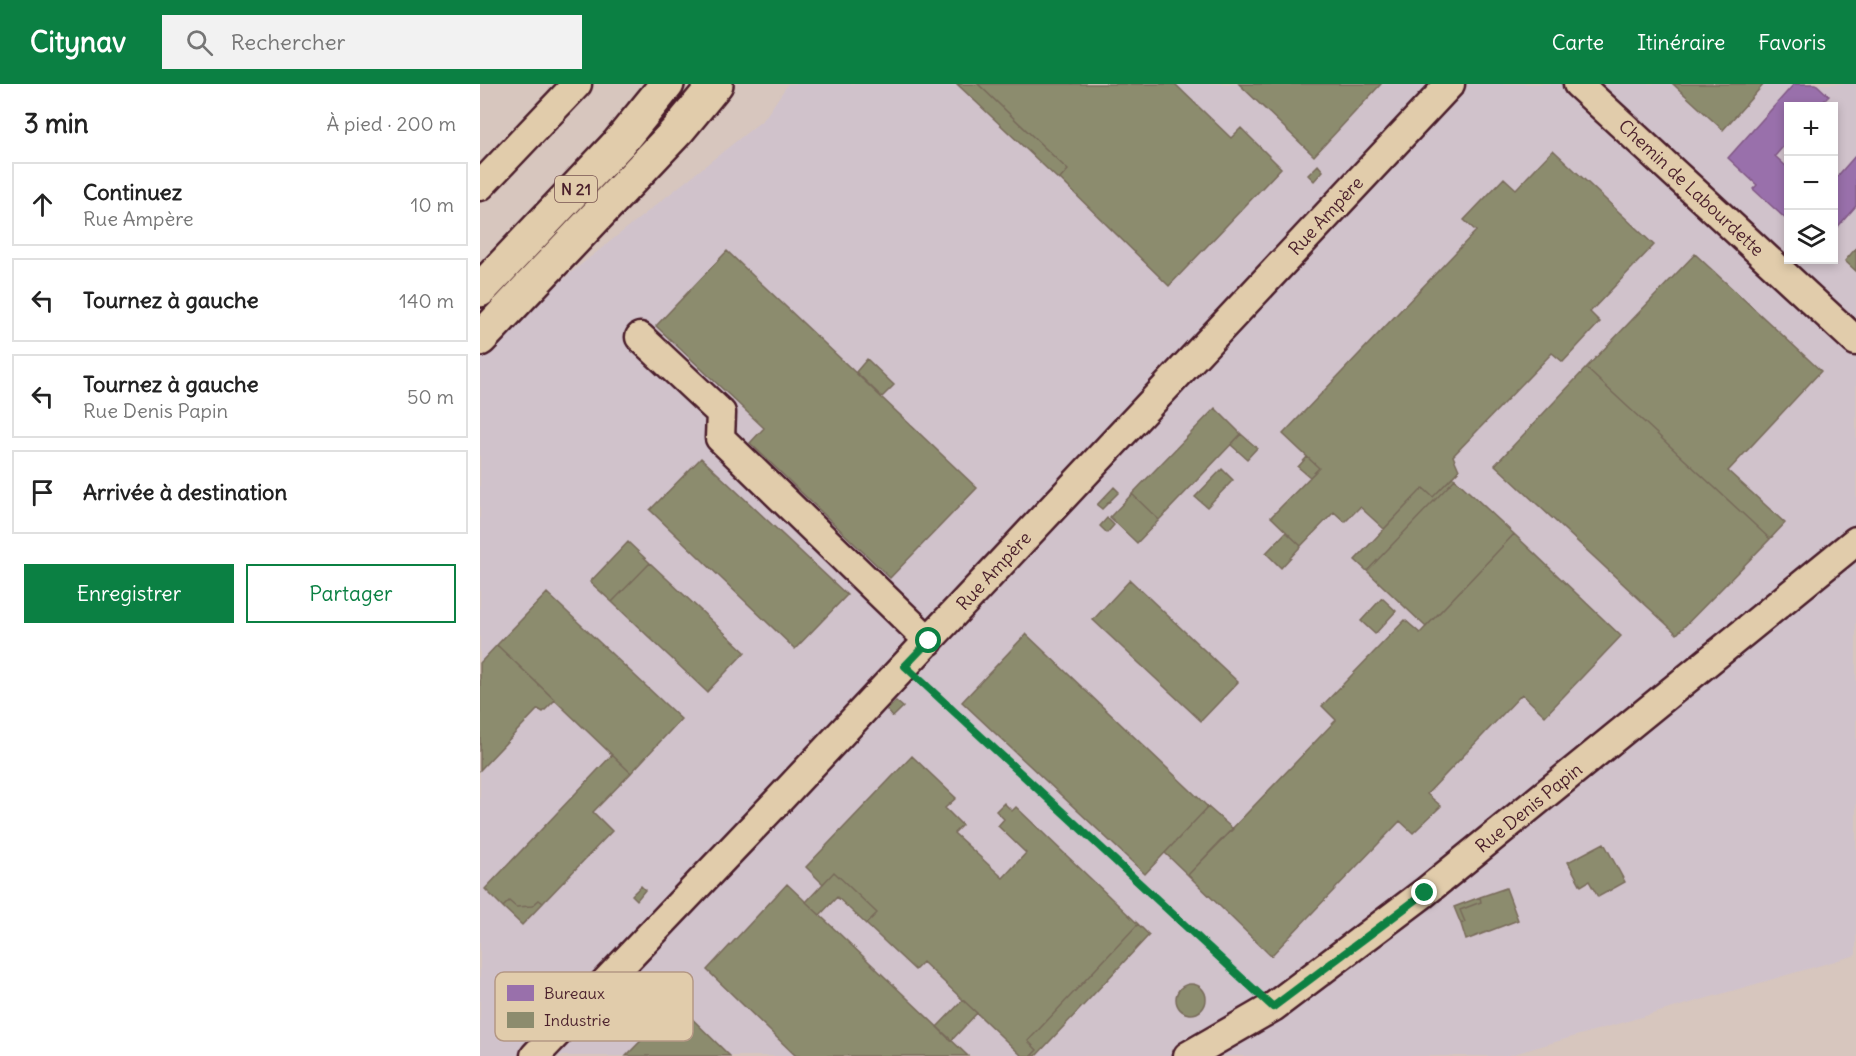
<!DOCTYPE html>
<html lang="fr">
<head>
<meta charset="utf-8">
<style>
  :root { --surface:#fff; --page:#f2f2f2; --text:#222; --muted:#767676; --line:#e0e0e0; --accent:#0b8043 }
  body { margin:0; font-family:Delius,sans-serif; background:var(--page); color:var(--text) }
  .controls { position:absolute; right:18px; top:18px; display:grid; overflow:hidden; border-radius:0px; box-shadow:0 3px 9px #0003 }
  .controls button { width:54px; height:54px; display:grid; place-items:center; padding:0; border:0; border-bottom:2px solid var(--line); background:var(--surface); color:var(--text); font:30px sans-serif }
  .stop { position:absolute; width:18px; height:18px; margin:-14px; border:4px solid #0b8043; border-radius:50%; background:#fff }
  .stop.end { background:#0b8043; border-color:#fff; box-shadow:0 2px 6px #0008 }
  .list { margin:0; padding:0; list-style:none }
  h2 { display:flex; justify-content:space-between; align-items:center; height:78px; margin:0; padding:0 24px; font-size:26px }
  h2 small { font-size:20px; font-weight:400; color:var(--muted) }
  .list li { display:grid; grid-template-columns:39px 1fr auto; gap:18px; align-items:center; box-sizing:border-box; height:84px; margin:0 12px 12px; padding:0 12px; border:2px solid var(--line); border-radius:0px }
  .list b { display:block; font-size:22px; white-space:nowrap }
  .list p { margin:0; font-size:20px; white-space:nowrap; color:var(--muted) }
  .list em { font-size:20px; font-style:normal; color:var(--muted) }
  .actions { display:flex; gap:12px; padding:18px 24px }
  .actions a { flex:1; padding:14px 0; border:2px solid var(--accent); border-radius:0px; text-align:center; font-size:21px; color:var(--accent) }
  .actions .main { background:var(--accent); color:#fff }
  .icon { flex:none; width:33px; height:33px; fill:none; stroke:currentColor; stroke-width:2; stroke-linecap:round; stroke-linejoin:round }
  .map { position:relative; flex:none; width:1376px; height:972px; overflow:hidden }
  header { display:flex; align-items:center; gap:36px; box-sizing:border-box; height:84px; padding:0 30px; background:var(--accent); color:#fff }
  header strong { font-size:28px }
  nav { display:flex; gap:33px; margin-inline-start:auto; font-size:21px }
  .search { width:420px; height:54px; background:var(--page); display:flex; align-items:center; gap:15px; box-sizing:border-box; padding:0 21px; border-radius:0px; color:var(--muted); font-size:22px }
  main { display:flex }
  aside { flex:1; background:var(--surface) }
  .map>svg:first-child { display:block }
  .built { fill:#d0c2cb; fill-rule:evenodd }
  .offices { fill:#9970ab; stroke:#815885; stroke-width:1.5 }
  .industry { fill:#8c8c6e; stroke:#786b5a; stroke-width:1.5 }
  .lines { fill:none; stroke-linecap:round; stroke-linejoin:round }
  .minor-casing { stroke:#4a1f2b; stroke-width:33 }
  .major-casing { stroke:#4a1f2b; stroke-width:38 }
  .path { stroke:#4a1f2b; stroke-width:4; stroke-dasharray:4.5 4.5; stroke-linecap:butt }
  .minor { stroke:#e1ccab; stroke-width:28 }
  .major { stroke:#e1ccab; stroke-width:33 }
  .route { stroke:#0b8043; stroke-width:8 }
  .labels { text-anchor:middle; stroke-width:6; stroke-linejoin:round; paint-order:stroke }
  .shield { fill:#e1ccab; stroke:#775351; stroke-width:1.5 }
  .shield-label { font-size:16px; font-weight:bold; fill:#4a1f2b }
  .street-label { font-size:18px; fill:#4a1f2b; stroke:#e1ccab }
  .key { fill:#e1ccab; stroke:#b49885; stroke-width:1.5 }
  .key-label { font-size:16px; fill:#4a1f2b }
</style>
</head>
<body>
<header>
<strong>Citynav</strong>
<div class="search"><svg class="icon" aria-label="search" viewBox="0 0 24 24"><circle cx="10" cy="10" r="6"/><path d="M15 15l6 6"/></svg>Rechercher</div>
<nav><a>Carte</a><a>Itinéraire</a><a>Favoris</a></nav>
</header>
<main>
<aside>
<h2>3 min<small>À pied · 200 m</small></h2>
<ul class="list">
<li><svg class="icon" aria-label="ahead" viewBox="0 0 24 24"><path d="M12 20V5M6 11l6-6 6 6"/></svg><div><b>Continuez</b><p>Rue Ampère</p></div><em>10 m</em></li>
<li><svg class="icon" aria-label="left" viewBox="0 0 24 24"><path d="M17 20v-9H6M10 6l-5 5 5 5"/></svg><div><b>Tournez à gauche</b></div><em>140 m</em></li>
<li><svg class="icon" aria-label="left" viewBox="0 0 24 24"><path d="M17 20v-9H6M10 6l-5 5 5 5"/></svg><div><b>Tournez à gauche</b><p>Rue Denis Papin</p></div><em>50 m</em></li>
<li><svg class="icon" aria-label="arrive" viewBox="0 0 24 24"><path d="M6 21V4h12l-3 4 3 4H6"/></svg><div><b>Arrivée à destination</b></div></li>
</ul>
<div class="actions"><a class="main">Enregistrer</a><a>Partager</a></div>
</aside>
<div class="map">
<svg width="1376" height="972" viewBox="0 0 1376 972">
  <rect width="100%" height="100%" fill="#d7c6be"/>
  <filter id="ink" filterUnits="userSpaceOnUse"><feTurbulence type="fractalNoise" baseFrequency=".0167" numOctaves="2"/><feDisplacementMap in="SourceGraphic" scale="12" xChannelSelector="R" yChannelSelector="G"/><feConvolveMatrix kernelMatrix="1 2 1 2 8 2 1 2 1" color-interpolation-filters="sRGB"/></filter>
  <g filter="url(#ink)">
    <path class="built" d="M308,0H1376V871L1027,972H0V261L284,35ZM1308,22H1354V176H1308Z"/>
    <path class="offices" d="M1314,0H1336L1349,12L1339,22H1308V57L1295,72L1308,84V137L1273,105L1277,101L1248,74Z
      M1376,71V122L1354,147V96Z"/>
    <path class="industry" d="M477,0H498L588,86L579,96Z
      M498,0H695L751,54L761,44L801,84L689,202L580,95L588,86Z
      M759,0H901L834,72Z
      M1193,0H1284L1243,46Z
      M1073,66L1174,161L1110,228L1120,238L1083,278L1072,269L973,372L979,386L953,413L943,404L904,445L880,423L865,438L854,428L821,462L791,433L839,384L803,350L996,147L984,136L1024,94L1036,105Z
      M838,81L843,87L834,97L828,91Z
      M1376,164V187L1365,177Z
      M247,167L497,404L410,494L270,359L284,344L176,242Z
      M1215,170L1341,287L1248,387L1305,439L1290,455L1106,284Z
      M387,275L414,301L402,313L376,288Z
      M1106,284L1290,455L1197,550L1015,381Z
      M735,324L761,350L679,436L652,410Z
      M761,350L777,364L767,375L751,361Z
      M827,373L839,384L830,393L818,383Z
      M221,374L367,511L315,565L170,426Z
      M742,385L753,396L727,423L715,413Z
      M972,393L975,395L887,487L875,476L943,404L953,413Z
      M975,395L1034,450L946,543L887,487Z
      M634,403L639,408L622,425L617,421Z
      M652,410L679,436L657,459L630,433Z
      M627,434L634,441L627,449L620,442Z
      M806,448L821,462L801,484L786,469Z
      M1034,450L1141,552L1065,632L1042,610L947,710L961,722L933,749L920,737L791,872L708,791L856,636L842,622L925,536L940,549Z
      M148,458L170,479L132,518L110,498Z
      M170,479L265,568L227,608L132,518Z
      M650,496L758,598L721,637L613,536Z
      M67,509L201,635L151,689L17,561Z
      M902,514L916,527L895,550L881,537Z
      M546,550L728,723L665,790L482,618Z
      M17,561L75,616L63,628L58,625L0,686V579Z
      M416,617L423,623L413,633L407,626Z
      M132,671L151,689L113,728L132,747L63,819L59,816L52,822L36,823L29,817L23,823L5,805Z
      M432,672L476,714L465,724L482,741L474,749L523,794L546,769L518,742L524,735L516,727L524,719L532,727L536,723L658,840L548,957L557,966L551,972H542L443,878L435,886L386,840L397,829L354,788L343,800L326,783Z
      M728,723L753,745L708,791L685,769Z
      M1124,759L1145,798L1118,813L1109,797L1101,802L1088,778Z
      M354,788L397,829L386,840L357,813L340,831L326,818Z
      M307,800L326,818L488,972H316L291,948L227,886Z
      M161,802L165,806L157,816L152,811Z
      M1026,804L1038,836L986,856L981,840L985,838L980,826L1001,818L1000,813Z
      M1000,813L1001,818L980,826L985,838L981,840L974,823Z
      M59,816L63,819L42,841L23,823L29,817L36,823L52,822Z
      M658,840L669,851L556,972H551L557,966L548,957Z
      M696 915a15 15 0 1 1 30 0a15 15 0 1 1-30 0Z
      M483,916L497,929L471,957L457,943Z
      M197,920L250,972H146Z"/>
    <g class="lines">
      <defs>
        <path id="minor" d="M1098,0L1376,257
          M0,102L97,0
          M160,253L241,329L240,354L449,557
          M55,972L297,718L970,0
          M708,972L793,923L944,809L1376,457"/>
        <path id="major" d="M0,206L139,59L187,0
          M0,255L198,46L236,0"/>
      </defs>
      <use href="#minor" class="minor-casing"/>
      <use href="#major" class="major-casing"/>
      <path class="path" d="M443,598L774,906"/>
      <use href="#minor" class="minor"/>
      <use href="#major" class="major"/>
    </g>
  </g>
  <g class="lines" filter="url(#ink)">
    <path class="route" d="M449,557L425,582L793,923L945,809"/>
  </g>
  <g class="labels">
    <rect class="shield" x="75" y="92" width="42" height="26" rx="4.5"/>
    <g class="shield-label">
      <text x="96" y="111">N 21</text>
    </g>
    <g class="street-label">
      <text transform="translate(1211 104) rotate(43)" y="6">Chemin de Labourdette</text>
      <text transform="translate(846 132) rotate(-47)" y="6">Rue Ampère</text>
      <text transform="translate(514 487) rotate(-47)" y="6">Rue Ampère</text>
      <text transform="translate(1049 724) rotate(-39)" y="6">Rue Denis Papin</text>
    </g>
  </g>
  <rect x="15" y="888" width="198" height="69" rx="9" class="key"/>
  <rect x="27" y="901" width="27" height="16" fill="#9970ab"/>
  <rect x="27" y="928" width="27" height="16" fill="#8c8c6e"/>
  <g class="key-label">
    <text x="64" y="915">Bureaux</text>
    <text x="64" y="942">Industrie</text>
  </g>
</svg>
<div class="controls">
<button>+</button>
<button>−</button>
<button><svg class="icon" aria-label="layers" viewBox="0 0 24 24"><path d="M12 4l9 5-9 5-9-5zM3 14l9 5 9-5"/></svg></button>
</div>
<div class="stop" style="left:449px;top:557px"></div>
<div class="stop end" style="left:945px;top:809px"></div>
</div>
</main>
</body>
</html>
